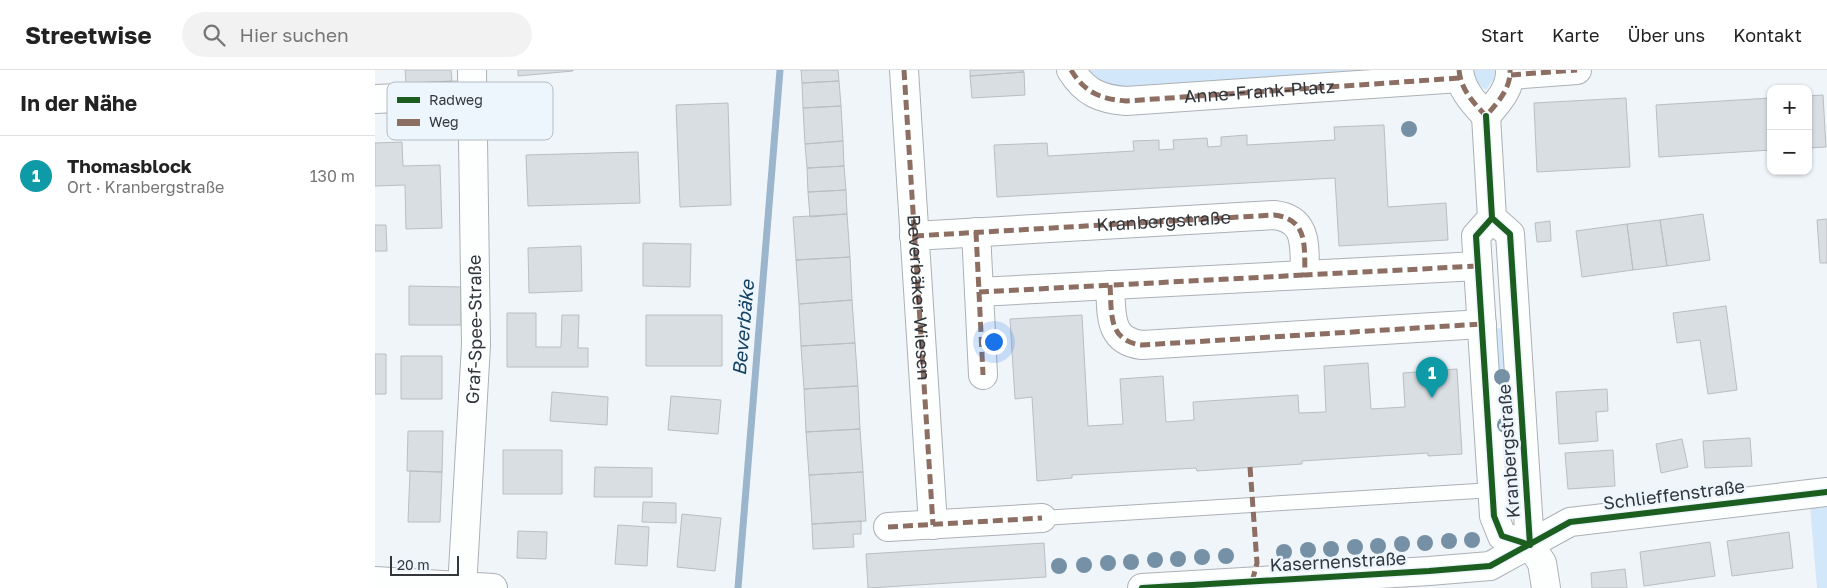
<!DOCTYPE html>
<html lang="de">
<head>
<meta charset="utf-8">
<style>
  :root { --surface:#fff; --page:#f2f2f2; --text:#222; --muted:#767676; --line:#e0e0e0; --accent:#2563eb }
  body { margin:0; font-family:"Golos Text",sans-serif; background:var(--page); color:var(--text) }
  .controls { position:absolute; right:15px; top:15px; display:grid; overflow:hidden; border-radius:10px; box-shadow:0 1px 4px #0004 }
  .controls button { width:45px; height:45px; display:grid; place-items:center; padding:0; border:0; border-bottom:1px solid var(--line); background:var(--surface); color:var(--text); font:25px sans-serif }
  .scale { position:absolute; left:15px; bottom:12px; width:69px; box-sizing:border-box; padding-left:5px; border:2px solid #32373c; border-top:0; font-size:14px; line-height:18px; white-space:nowrap; color:#32373c; -webkit-text-stroke:4px #edf5fd; paint-order:stroke }
  .you { position:absolute; left:618px; top:271px; width:18px; height:18px; margin:-12px; border:4px solid #fff; border-radius:50%; background:#1a73e8; box-shadow:0 0 0 8px #1a73e833 }
  .badge { display:grid; place-items:center; width:32px; height:32px; border-radius:50%; background:var(--accent); color:#fff; font-size:16px; font-weight:700 }
  .pin { position:absolute; translate:-50% -41px; filter:drop-shadow(0 1px 2px #0008) }
  .pin::after { content:''; position:absolute; top:26px; width:18px; height:15px; background:inherit; clip-path:polygon(0 0,100% 0,50% 100%) }
  .list { margin:0; padding:0; list-style:none }
  h2 { display:flex; justify-content:space-between; align-items:center; height:65px; margin:0; padding:0 20px; font-size:21px }
  h2 small { font-size:16px; font-weight:400; color:var(--muted) }
  .list li { display:grid; grid-template-columns:32px 1fr auto; gap:15px; align-items:center; box-sizing:border-box; height:80px; padding:0 20px; border-top:1px solid var(--line) }
  .list b { display:block; font-size:19px; white-space:nowrap }
  .list p { margin:0; font-size:16px; white-space:nowrap; color:var(--muted) }
  .list em { font-size:16px; font-style:normal; color:var(--muted) }
  .icon { flex:none; width:28px; height:28px; fill:none; stroke:currentColor; stroke-width:2; stroke-linecap:round; stroke-linejoin:round }
  .map { position:relative; flex:none; width:1452px; height:518px; overflow:hidden }
  header { display:flex; align-items:center; gap:30px; box-sizing:border-box; height:70px; padding:0 25px; background:var(--surface); border-bottom:1px solid var(--line) }
  header strong { font-size:24px }
  nav { display:flex; gap:28px; margin-inline-start:auto; font-size:18px }
  .search { width:350px; height:45px; background:var(--page); display:flex; align-items:center; gap:12px; box-sizing:border-box; padding:0 18px; border-radius:28px; color:var(--muted); font-size:19px }
  main { display:flex }
  aside { flex:1; background:var(--surface) }
  .map>svg:first-child { display:block }
  .green { fill:#d2e7f9 }
  .lines { fill:none; stroke-linecap:round; stroke-linejoin:round }
  .stream { stroke:#9ab5cc; stroke-width:7 }
  .building { fill:#d9dee3; stroke:#babec2 }
  .lane-casing { stroke:#acb1b6; stroke-width:16 }
  .street-casing { stroke:#acb1b6; stroke-width:30 }
  .lane { stroke:#fdfefe; stroke-width:14 }
  .street { stroke:#fdfefe; stroke-width:28 }
  .quiet { stroke:#8d6e63; stroke-width:5; stroke-dasharray:10 5; stroke-linecap:butt }
  .cycleway-casing { stroke:#edf5fd; stroke-width:9 }
  .cycleway { stroke:#1b5e20; stroke-width:6 }
  .tree { fill:#7691a5 }
  .labels { text-anchor:middle; stroke-width:5; stroke-linejoin:round; paint-order:stroke }
  .street-label { font-size:18px; fill:#32373c; stroke:#edf5fd }
  .water-label { font-size:19px; font-style:italic; fill:#154161; stroke:#edf5fd }
  .key { fill:#edf5fd; stroke:#b5bcc3; stroke-width:1 }
  .key-label { font-size:14px; fill:#32373c }
</style>
</head>
<body>
<header>
<strong>Streetwise</strong>
<div class="search"><svg class="icon" aria-label="search" viewBox="0 0 24 24"><circle cx="10" cy="10" r="6"/><path d="M15 15l6 6"/></svg>Hier suchen</div>
<nav><a>Start</a><a>Karte</a><a>Über uns</a><a>Kontakt</a></nav>
</header>
<main>
<aside>
<h2>In der Nähe<small></small></h2>
<ul class="list">
<li><span class="badge" style="background:#0f9aa8">1</span><div><b>Thomasblock</b><p>Ort · Kranbergstraße</p></div><em>130 m</em></li>
</ul>
</aside>
<div class="map">
<svg width="1452" height="518" viewBox="0 0 1452 518">
  <rect width="100%" height="100%" fill="#f0f5fa"/>
  <path class="green" d="M709,0H1038L736,19Z
    M1097,0H1121L1118,10L1111,20C1103,15 1100,8 1097,0Z
    M1124,258L1130,259L1146,445L1130,451L1118,260Z
    M1452,423V518H1442L1434,424Z"/>
  <g class="lines">
    <path class="stream" d="M363,518L405,0"/>
  </g>
  <path class="building" d="M30,0H76L77,11L31,13Z
    M143,0H198V1L143,6Z
    M426,0H463L464,11L427,13Z
    M595,0H648L649,2L595,6Z
    M649,2L650,25L597,28L595,6Z
    M464,11L466,36L428,38L427,13Z
    M1448,25L1451,77L1433,78V26Z
    M1251,28L1255,97L1162,102L1159,33Z
    M1396,28V80L1284,87L1281,35Z
    M353,33L356,135L305,137L301,35Z
    M466,36L468,71L430,74L428,38Z
    M1009,55L1013,137L1071,133L1073,170L964,176L960,108L622,127L619,75L672,73L673,86L759,81L758,71L784,70V80L799,79L798,70L832,68L833,77L846,76V67L872,65V75L960,70L959,57Z
    M468,71L469,96L432,98L430,74Z
    M27,72L28,96L65,95L67,158L31,159L30,115L0,116V73Z
    M263,82L265,133L153,136L151,85Z
    M469,96L471,120L433,122L432,98Z
    M471,120L472,144L435,147L433,122Z
    M472,144L475,187L421,190L418,147Z
    M1328,144L1335,190L1292,196L1285,150Z
    M1452,149V193H1445L1442,150Z
    M1285,150L1292,196L1258,200L1252,154Z
    M1175,151L1176,171L1162,172L1160,153Z
    M1252,154L1258,200L1207,207L1201,161Z
    M0,155H11L12,181H0Z
    M268,173L316,174L315,217L268,216Z
    M206,176L207,221L154,223L153,178Z
    M475,187L477,230L424,234L421,190Z
    M34,216L86,217V255H34Z
    M477,230L480,273L426,276L424,234Z
    M1351,236L1362,320L1333,324L1325,270L1302,273L1298,243Z
    M132,243H161V277H186L187,245H204L203,278H213V297H132Z
    M271,245H347V296H271Z
    M707,245L713,356L748,354L745,309L788,306L791,352L819,350L818,332L923,325L924,343L951,342L949,296L993,293L996,339L1030,337L1028,303L1082,299L1087,384L1053,386V383L927,391V394L822,401L821,398L697,405V408L662,411L657,327L640,329L635,249Z
    M480,273L483,316L429,319L426,276Z
    M0,284H11V324H0Z
    M26,286H67V329H26Z
    M483,316L485,359L431,362L429,319Z
    M1232,319L1233,341L1221,342L1223,371L1184,374L1181,322Z
    M177,322L233,327L232,355L175,351Z
    M296,326L346,330L343,364L293,360Z
    M485,359L488,402L434,405L431,362Z
    M33,361H68L67,402L32,401Z
    M1375,368L1377,396L1330,398L1328,371Z
    M1307,369L1313,397L1286,403L1281,374Z
    M128,380H187V424H128Z
    M1238,380L1240,416L1193,419L1190,383Z
    M220,397L277,398V427H219Z
    M35,401L67,402L65,452H33Z
    M488,402L491,451L437,454L434,405Z
    M268,432L301,433V453L267,452Z
    M307,444L346,448L340,501L302,497Z
    M486,451V464H478L479,477L438,479L437,454Z
    M243,455L274,457L272,496L240,494Z
    M143,461L172,462L171,489L142,488Z
    M1414,462L1418,498L1357,506L1352,471Z
    M1335,472L1340,506L1269,516L1265,482Z
    M669,473L671,507L493,518L491,484Z
    M1250,499L1252,518H1217L1216,503Z"/>
  <g class="lines">
    <defs>
      <path id="lane" d="M667,448L1118,420"/>
      <g id="street">
        <path d="M529,0L558,455"/>
        <path id="s1" d="M696,0C710,23 726,29 751,31L1085,8"/>
        <path d="M1084,0C1086,20 1098,32 1111,46C1122,33 1136,19 1135,0"/>
        <path d="M1136,5L1202,0"/>
        <path d="M0,29L97,25"/>
        <path d="M1111,46L1117,148L1135,164L1155,475L1127,466L1119,446L1101,166L1117,148"/>
        <path d="M601,162L604,222L930,205"/>
        <path id="s2" d="M539,166L899,145C934,149 929,177 930,205L1103,196"/>
        <path d="M735,215C737,242 732,271 767,275L1107,254"/>
        <path d="M604,222L608,305"/>
        <path d="M513,457L667,448"/>
        <path d="M1155,475L1167,493L1171,518"/>
        <path d="M0,511L118,518"/>
        <path id="s3" d="M87,518L101,275L97,0"/>
        <path d="M767,518L1054,501L1115,496L1195,452L1452,422"/>
      </g>
    </defs>
    <use href="#lane" class="lane-casing"/>
    <use href="#street" class="street-casing"/>
    <use href="#lane" class="lane"/>
    <use href="#street" class="street"/>
    <g class="quiet">
      <path id="s4" d="M529,0L558,455"/>
      <path d="M696,0C710,23 726,29 751,31L1085,8"/>
      <path d="M1084,0C1086,20 1098,32 1111,46C1122,33 1136,19 1135,0"/>
      <path d="M1136,5L1202,0"/>
      <path d="M601,162L604,222L930,205"/>
      <path d="M539,166L899,145C934,149 929,177 930,205L1103,196"/>
      <path d="M735,215C737,242 732,271 767,275L1107,254"/>
      <path d="M604,222L608,305"/>
      <path d="M875,397L882,493L877,512"/>
      <path d="M513,457L667,448"/>
    </g>
    <defs>
      <path id="cycleway" d="M1111,46L1117,148L1135,164L1155,475L1127,466L1119,446L1101,166L1117,148
        M767,518L1054,501L1115,496L1195,452L1452,422"/>
    </defs>
    <use href="#cycleway" class="cycleway-casing"/>
    <use href="#cycleway" class="cycleway"/>
  </g>
  <g class="tree">
    <circle cx="1034" cy="59" r="8"/>
    <circle cx="1127" cy="307" r="8"/>
    <circle cx="1130" cy="355" r="8"/>
    <circle cx="1097" cy="470" r="8"/>
    <circle cx="1074" cy="471" r="8"/>
    <circle cx="1050" cy="473" r="8"/>
    <circle cx="1027" cy="474" r="8"/>
    <circle cx="1003" cy="476" r="8"/>
    <circle cx="980" cy="477" r="8"/>
    <circle cx="956" cy="479" r="8"/>
    <circle cx="933" cy="480" r="8"/>
    <circle cx="909" cy="482" r="8"/>
    <circle cx="851" cy="486" r="8"/>
    <circle cx="827" cy="487" r="8"/>
    <circle cx="803" cy="489" r="8"/>
    <circle cx="780" cy="490" r="8"/>
    <circle cx="756" cy="492" r="8"/>
    <circle cx="733" cy="493" r="8"/>
    <circle cx="709" cy="495" r="8"/>
    <circle cx="684" cy="496" r="8"/>
  </g>
  <g class="labels">
    <g class="street-label">
      <text dy="6" stroke="none"><textPath href="#s1" startOffset="200">Anne-Frank-Platz</textPath></text>
      <text dy="6" stroke="none"><textPath href="#s2" startOffset="250">Kranbergstraße</textPath></text>
      <text dy="6" stroke="none"><textPath href="#s4" startOffset="228">Beverbäker Wiesen</textPath></text>
      <text dy="6" stroke="none"><textPath href="#s3" startOffset="259">Graf-Spee-Straße</textPath></text>
      <text transform="translate(1134 381) rotate(-94)" y="6">Kranbergstraße</text>
      <text transform="translate(1299 425) rotate(-7)" y="6">Schlieffenstraße</text>
      <text transform="translate(963 492) rotate(-3)" y="6">Kasernenstraße</text>
    </g>
    <g class="water-label">
      <text transform="translate(368 258) rotate(-85)" y="7">Beverbäke</text>
    </g>
  </g>
  <rect x="12" y="12" width="166" height="58" rx="8" class="key"/>
  <rect x="22" y="27" width="23" height="6" fill="#1b5e20"/>
  <rect x="22" y="49" width="23" height="7" fill="#8d6e63"/>
  <g class="key-label">
    <text x="54" y="35">Radweg</text>
    <text x="54" y="57">Weg</text>
  </g>
</svg>
<div class="controls">
<button>+</button>
<button>−</button>
</div>
<div class="scale">20 m</div>
<div class="you"></div>
<div class="pin badge" style="left:1057px;top:328px;background:#0f9aa8">1</div>
</div>
</main>
</body>
</html>
